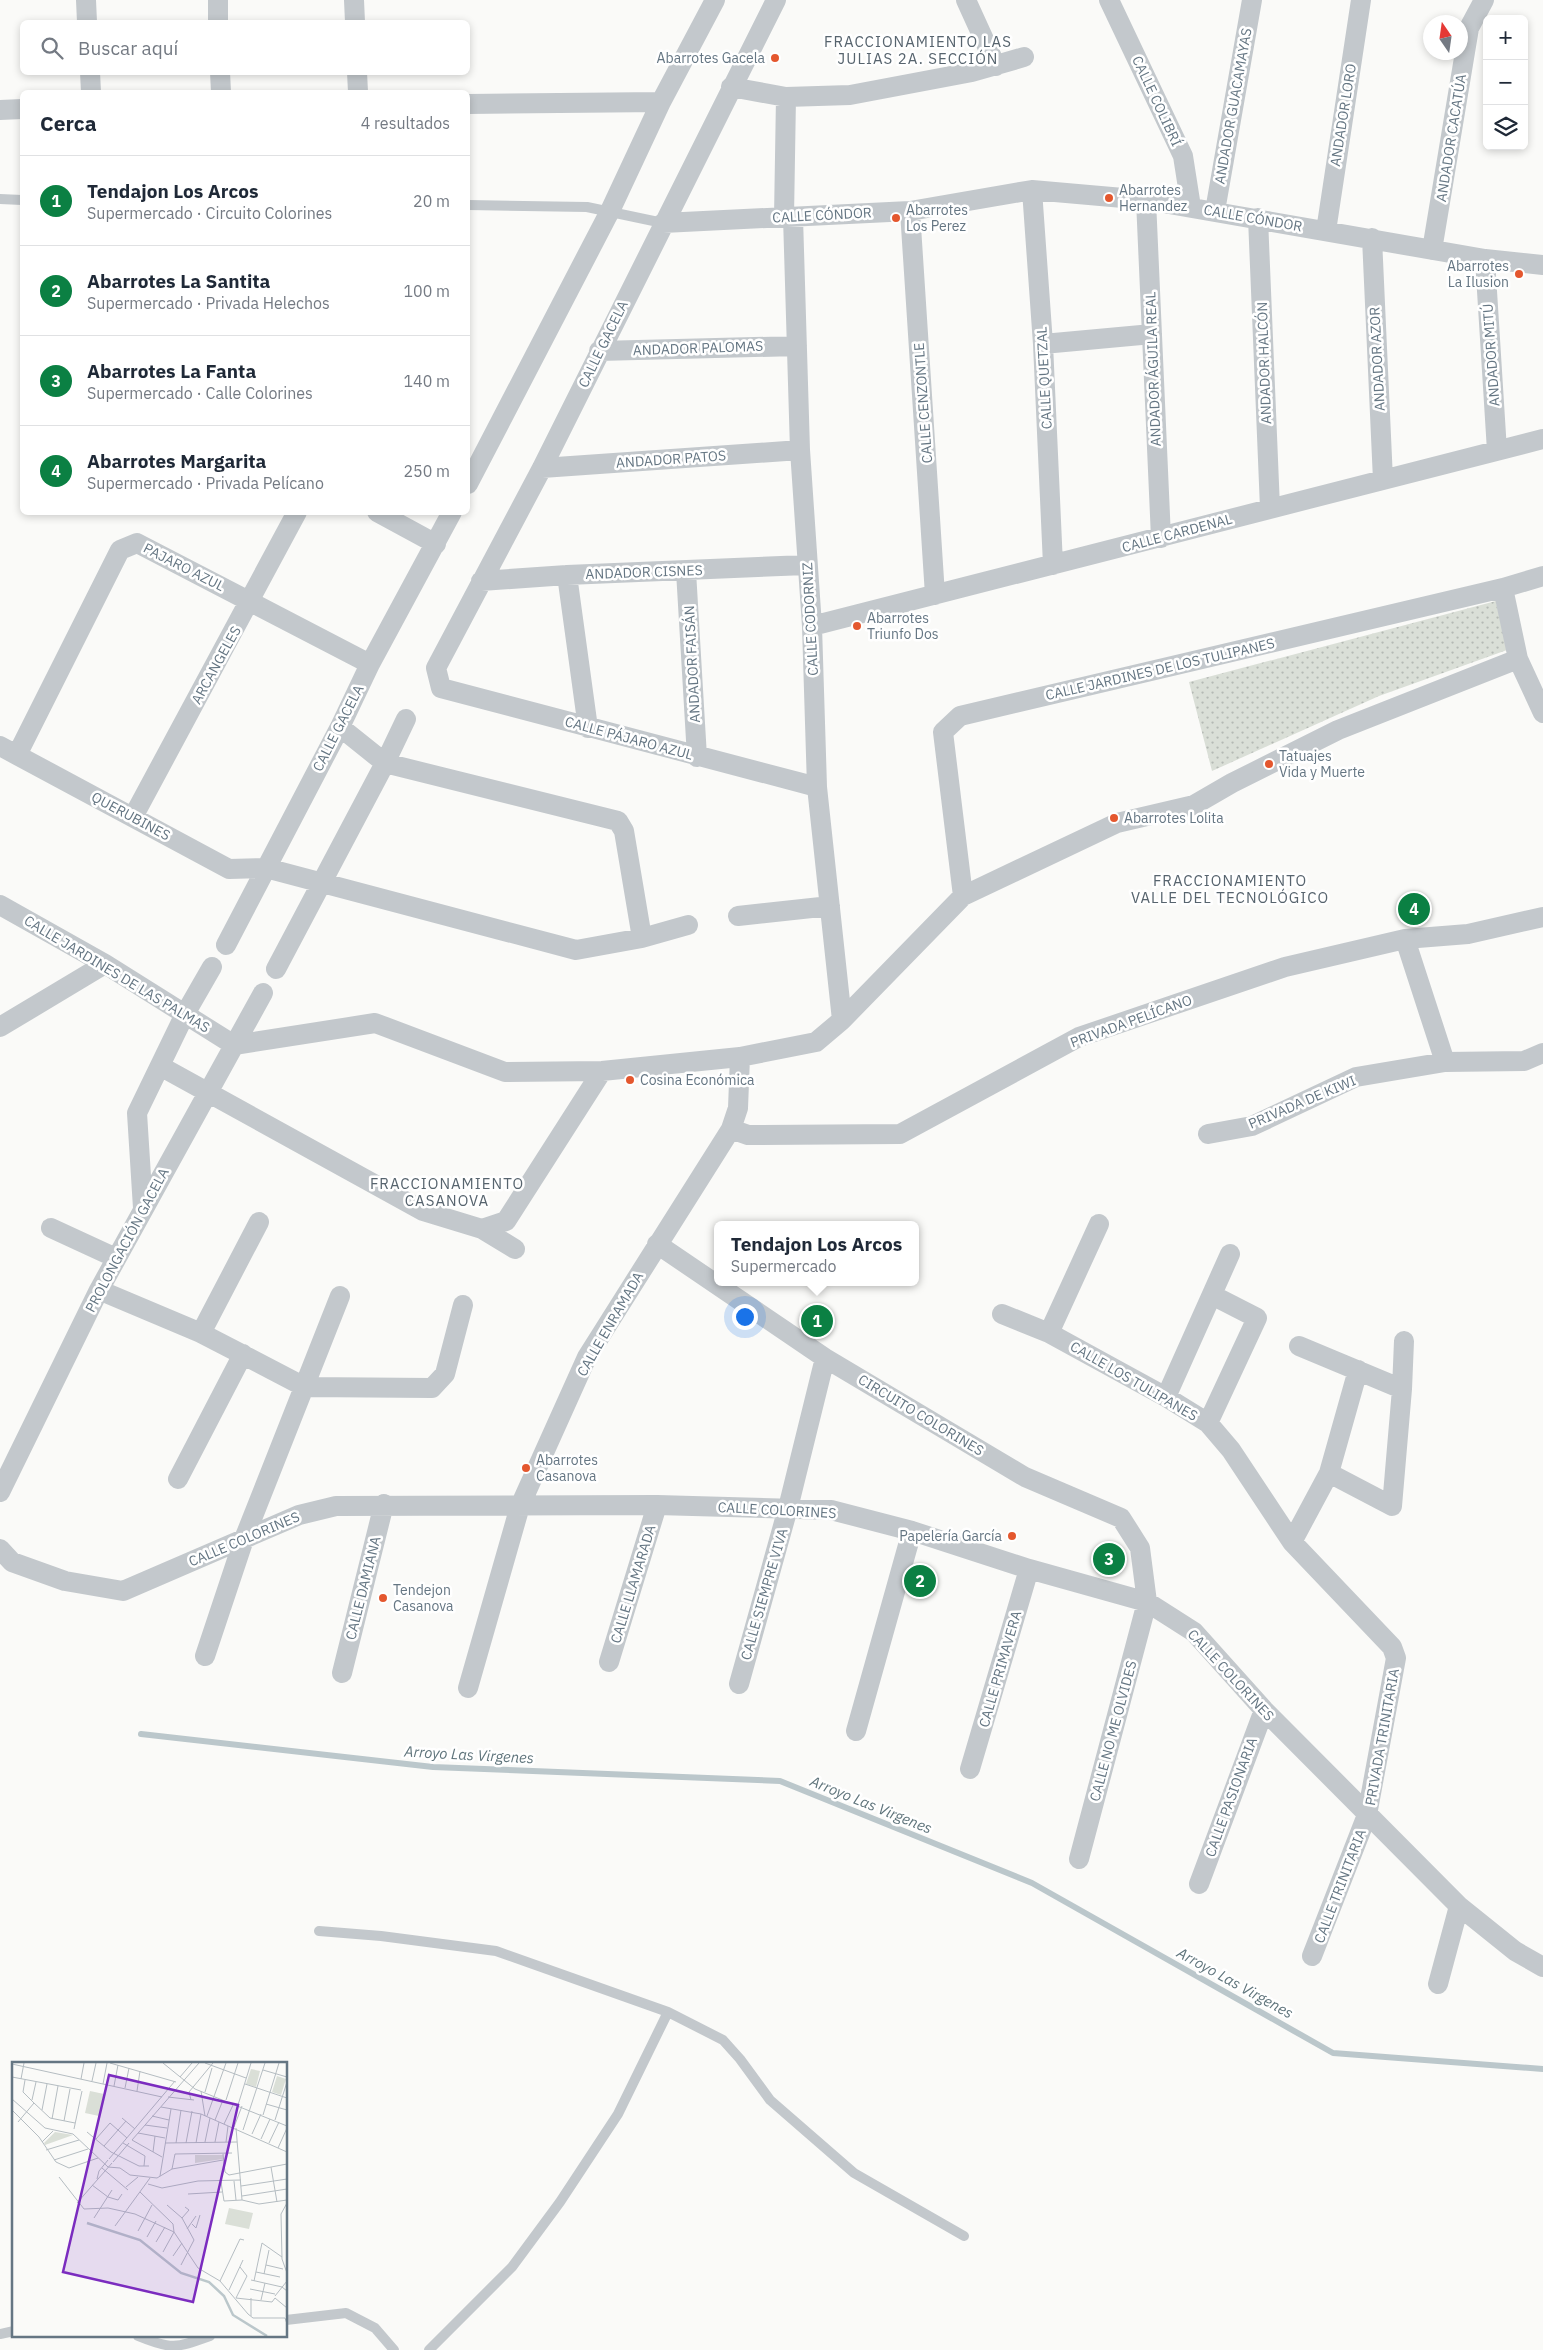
<!DOCTYPE html>
<html lang="es">
<head>
<meta charset="utf-8">
<style>
  :root { --surface:#fff; --page:#f6f6f7; --text:#1f2937; --muted:#747a83; --line:#e0e1e3; --accent:#0b8043 }
  body { margin:0; font-family:"IBM Plex Sans",sans-serif; background:var(--page); color:var(--text) }
  .controls { position:absolute; right:15px; top:15px; display:grid; overflow:hidden; border-radius:8px; box-shadow:0 2px 8px #0003 }
  .controls button { width:45px; height:45px; display:grid; place-items:center; padding:0; border:0; border-bottom:1px solid var(--line); background:var(--surface); color:var(--text); font:25px sans-serif }
  .compass { position:absolute; left:1423px; top:15px; width:45px; height:45px; border-radius:50%; background:var(--surface); box-shadow:0 2px 8px #0003; rotate:347deg }
  .you { position:absolute; left:744px; top:1316px; width:18px; height:18px; margin:-12px; border:4px solid #fff; border-radius:50%; background:#1a73e8; box-shadow:0 0 0 8px #1a73e833 }
  .badge { display:grid; place-items:center; width:32px; height:32px; border-radius:50%; background:var(--accent); color:#fff; font-size:16px; font-weight:700 }
  .pin { position:absolute; translate:-50% -50%; border:2px solid #fff; box-shadow:0 1px 5px #0006 }
  .popup { position:absolute; left:714px; top:1221px; width:205px; height:65px; box-sizing:border-box; display:grid; place-content:center; border-radius:8px; background:var(--surface); filter:drop-shadow(0 1px 4px #0005); font-size:16px; white-space:nowrap; color:var(--muted) }
  .popup b { font-size:19px; color:var(--text) }
  .popup::after { content:''; position:absolute; left:50%; top:100%; margin-left:-10px; border:10px solid transparent; border-top-color:var(--surface) }
  .list { margin:0; padding:0; list-style:none }
  h2 { display:flex; justify-content:space-between; align-items:center; height:65px; margin:0; padding:0 20px; font-size:21px }
  h2 small { font-size:16px; font-weight:400; color:var(--muted) }
  .list li { display:grid; grid-template-columns:32px 1fr auto; gap:15px; align-items:center; box-sizing:border-box; height:90px; padding:0 20px; border-top:1px solid var(--line) }
  .list b { display:block; font-size:19px; white-space:nowrap }
  .list p { margin:0; font-size:16px; white-space:nowrap; color:var(--muted) }
  .list em { font-size:16px; font-style:normal; color:var(--muted) }
  .icon { flex:none; width:28px; height:28px; fill:none; stroke:currentColor; stroke-width:2; stroke-linecap:round; stroke-linejoin:round }
  .map { position:relative; flex:none; width:1543px; height:2350px; overflow:hidden }
  .search { position:absolute; background:var(--surface); box-shadow:0 2px 8px #0003; left:20px; top:20px; width:450px; height:55px; display:flex; align-items:center; gap:12px; box-sizing:border-box; padding:0 18px; border-radius:8px; color:var(--muted); font-size:19px }
  .panel { position:absolute; background:var(--surface); box-shadow:0 2px 8px #0003; left:20px; top:90px; width:450px; height:425px; border-radius:8px }
  .map>svg:first-child { display:block }
  .park { fill:url(#park-dots) }
  .lines { fill:none; stroke-linecap:round; stroke-linejoin:round }
  .stream { stroke:#bbc7cb; stroke-width:6 }
  .lane { stroke:#c3c8cc; stroke-width:10 }
  .street { stroke:#c3c8cc; stroke-width:20 }
  .poi-dot { fill:#e4572e; stroke:#fff; stroke-width:2 }
  .labels { text-anchor:middle; stroke-width:5; stroke-linejoin:round; paint-order:stroke }
  .poi-label { font-size:14px; fill:#657683; stroke:#fff; text-anchor:start }
  .street-label { font-size:14px; fill:#657683; stroke:#fff }
  .neighbourhood-label { font-size:15px; letter-spacing:1px; fill:#57646e; stroke:#fff }
  .water-label { font-size:15px; font-style:italic; fill:#60757c; stroke:#fff }
  .inset-river { fill:none; stroke:#bbc7cb; stroke-width:2.5 }
  .inset-road { fill:none; stroke:#b5bdc2; stroke-width:1 }
  .view { fill:#7b2cbf; fill-opacity:0.15; stroke:#7b2cbf; stroke-width:2.5 }
  .inset-edge { fill:none; stroke:#657683; stroke-width:2.5 }
</style>
</head>
<body>
<div class="map">
<svg width="1543" height="2350" viewBox="0 0 1543 2350">
  <defs>
    <pattern id="park-dots" width="8" height="8" patternUnits="userSpaceOnUse" patternTransform="scale(1.25)"><rect width="8" height="8" fill="#dadfd7"/><path d="M2 2h.1M6 6h.1" fill="none" stroke="#b4b9b4" stroke-width="1.8" stroke-linecap="round"/></pattern>
  </defs>
  <rect width="100%" height="100%" fill="#fafaf8"/>
  <path class="park" d="M1496,601L1507,650L1379,696L1212,771L1189,682Z"/>
  <g class="lines">
    <path class="stream" d="M141,1734L433,1767L780,1781L1032,1883L1333,2053L1543,2069"/>
    <path class="lane" d="M0,199L22,200
      M468,205L587,207L663,223
      M319,1931L381,1936L496,1951L668,2012
      M286,2320L346,2313L375,2328L394,2350
      M0,2334L14,2331
      M138,2336C172,2350 176,2348 210,2336
      M429,2350L512,2267L560,2202L618,2114L668,2012L723,2040L740,2059L770,2100L854,2173L964,2236"/>
    <path class="street" d="M86,0L87,22
      M218,0V22
      M354,0L355,22
      M776,0L542,468L436,668L441,688L817,787
      M966,0L996,66
      M1109,0L1183,156L1191,207
      M90,72L91,92
      M220,72L221,92
      M357,72L358,92
      M731,87L786,97L850,95L972,72L1024,57
      M468,104L661,102
      M0,110L22,109
      M1032,190L1043,344L1053,565
      M1146,200L1161,538
      M910,211L935,595
      M1215,211L1252,0
      M784,217L786,97
      M793,217L800,450L812,626L817,787L842,1020
      M1258,218L1270,508
      M663,223L910,211L1032,190L1146,200L1485,259L1543,265
      M1326,231L1361,0
      M1372,238L1383,480
      M1432,250L1469,28L1484,0
      M1485,259L1497,451
      M1043,344L1152,334
      M599,351L797,346
      M542,468L800,450
      M468,484L610,211L661,102L715,0
      M377,512L436,544
      M686,571L697,757
      M567,575L588,728
      M481,581L567,575L806,565
      M1503,588L1518,659L1543,713
      M812,626L1543,439
      M340,727L385,763L618,821L624,831L642,938
      M0,746L229,869L266,868L576,950L642,938L688,925
      M17,755L120,550L137,543L370,664
      M133,817L297,512
      M963,896L943,732L960,716L1503,588L1543,576
      M0,905L105,964L234,1045L375,1023L505,1072L602,1071L740,1057L816,1042L842,1020L963,896L1117,823L1194,805L1232,783L1338,730L1518,659
      M738,916L830,906
      M1405,939L1445,1062
      M226,945L340,727L370,664L452,512
      M276,969L385,763L406,719
      M0,1027L105,964
      M160,1066L423,1211L482,1229L515,1249
      M731,1129L748,1135L900,1134L1079,1037L1285,967L1405,939L1468,934L1543,917
      M1208,1134L1252,1126L1356,1077L1445,1062L1524,1061L1543,1053
      M143,1208L137,1113L185,1014L212,967
      M51,1228L116,1258
      M482,1229L506,1221L602,1071
      M657,1244L825,1358L1025,1477L1121,1518L1140,1548L1147,1602L1079,1859
      M99,1290L201,1333L305,1387L432,1388L445,1374L463,1305
      M1002,1314L1049,1333L1166,1397L1208,1423L1231,1450L1292,1542L1392,1647L1396,1658L1367,1815L1312,1956
      M201,1333L259,1222
      M1049,1333L1099,1224
      M1299,1346L1402,1389
      M1166,1397L1230,1254
      M1208,1423L1257,1318L1212,1295
      M1329,1473L1392,1506L1402,1389L1404,1341
      M178,1479L243,1354
      M0,1492L99,1290L263,993
      M1292,1542L1329,1473L1358,1370
      M0,1549L12,1562L65,1581L123,1591L299,1515L336,1506L657,1505L831,1510L912,1531L1029,1569L1147,1602L1194,1632L1264,1710L1459,1906L1515,1951L1543,1967
      M205,1656L244,1539L340,1296
      M609,1662L657,1505
      M342,1673L384,1504
      M739,1684L788,1508L825,1358
      M468,1688L520,1506L587,1357L731,1129L738,1108L740,1057
      M856,1731L912,1531
      M970,1769L1029,1569
      M1199,1884L1264,1710
      M1438,1984L1459,1906"/>
  </g>
  <g class="poi-dot">
    <circle cx="775" cy="58" r="5"/>
    <circle cx="1109" cy="198" r="5"/>
    <circle cx="896" cy="218" r="5"/>
    <circle cx="1519" cy="274" r="5"/>
    <circle cx="857" cy="626" r="5"/>
    <circle cx="1269" cy="764" r="5"/>
    <circle cx="1114" cy="818" r="5"/>
    <circle cx="630" cy="1080" r="5"/>
    <circle cx="526" cy="1468" r="5"/>
    <circle cx="1012" cy="1536" r="5"/>
    <circle cx="383" cy="1598" r="5"/>
  </g>
  <g class="labels">
    <g class="poi-label">
      <text x="765" y="63" text-anchor="end">Abarrotes Gacela</text>
      <text x="1119" y="195">Abarrotes<tspan x="1119" dy="16">Hernandez</tspan></text>
      <text x="906" y="215">Abarrotes<tspan x="906" dy="16">Los Perez</tspan></text>
      <text x="1509" y="271" text-anchor="end">Abarrotes<tspan x="1509" dy="16">La Ilusion</tspan></text>
      <text x="867" y="623">Abarrotes<tspan x="867" dy="16">Triunfo Dos</tspan></text>
      <text x="1279" y="761">Tatuajes<tspan x="1279" dy="16">Vida y Muerte</tspan></text>
      <text x="1124" y="823">Abarrotes Lolita</text>
      <text x="640" y="1085">Cosina Económica</text>
      <text x="536" y="1465">Abarrotes<tspan x="536" dy="16">Casanova</tspan></text>
      <text x="1002" y="1541" text-anchor="end">Papelería García</text>
      <text x="393" y="1595">Tendejon<tspan x="393" dy="16">Casanova</tspan></text>
    </g>
    <g class="street-label">
      <text transform="translate(1157 101) rotate(65)" y="5">CALLE COLIBRÍ</text>
      <text transform="translate(1233 106) rotate(-80)" y="5">ANDADOR GUACAMAYAS</text>
      <text transform="translate(1343 115) rotate(-81)" y="5">ANDADOR LORO</text>
      <text transform="translate(1451 138) rotate(-81)" y="5">ANDADOR CACATÚA</text>
      <text transform="translate(822 215) rotate(-3)" y="5">CALLE CÓNDOR</text>
      <text transform="translate(1253 218) rotate(10)" y="5">CALLE CÓNDOR</text>
      <text transform="translate(603 344) rotate(-64)" y="5">CALLE GACELA</text>
      <text transform="translate(698 348) rotate(-2)" y="5">ANDADOR PALOMAS</text>
      <text transform="translate(1491 355) rotate(-94)" y="5">ANDADOR MITÚ</text>
      <text transform="translate(1377 359) rotate(-93)" y="5">ANDADOR AZOR</text>
      <text transform="translate(1264 363) rotate(-92)" y="5">ANDADOR HALCÓN</text>
      <text transform="translate(1153 369) rotate(-92)" y="5">ANDADOR ÁGUILA REAL</text>
      <text transform="translate(1044 378) rotate(-93)" y="5">CALLE QUETZAL</text>
      <text transform="translate(923 403) rotate(-94)" y="5">CALLE CENZONTLE</text>
      <text transform="translate(671 459) rotate(-4)" y="5">ANDADOR PATOS</text>
      <text transform="translate(1177 533) rotate(-15)" y="5">CALLE CARDENAL</text>
      <text transform="translate(184 567) rotate(27)" y="5">PAJARO AZUL</text>
      <text transform="translate(644 572) rotate(-2)" y="5">ANDADOR CISNES</text>
      <text transform="translate(810 619) rotate(-93)" y="5">CALLE CODORNIZ</text>
      <text transform="translate(692 664) rotate(-93)" y="5">ANDADOR FAISÁN</text>
      <text transform="translate(216 665) rotate(-61)" y="5">ARCANGELES</text>
      <text transform="translate(1160 669) rotate(-13)" y="5">CALLE JARDINES DE LOS TULIPANES</text>
      <text transform="translate(338 728) rotate(-63)" y="5">CALLE GACELA</text>
      <text transform="translate(629 738) rotate(15)" y="5">CALLE PÁJARO AZUL</text>
      <text transform="translate(131 816) rotate(28)" y="5">QUERUBINES</text>
      <text transform="translate(117 974) rotate(31)" y="5">CALLE JARDINES DE LAS PALMAS</text>
      <text transform="translate(1131 1021) rotate(-20)" y="5">PRIVADA PELÍCANO</text>
      <text transform="translate(1302 1102) rotate(-23)" y="5">PRIVADA DE KIWI</text>
      <text transform="translate(127 1240) rotate(-62)" y="5">PROLONGACIÓN GACELA</text>
      <text transform="translate(610 1324) rotate(-60)" y="5">CALLE ENRAMADA</text>
      <text transform="translate(1134 1381) rotate(30)" y="5">CALLE LOS TULIPANES</text>
      <text transform="translate(921 1415) rotate(31)" y="5">CIRCUITO COLORINES</text>
      <text transform="translate(777 1510) rotate(3)" y="5">CALLE COLORINES</text>
      <text transform="translate(244 1539) rotate(-23)" y="5">CALLE COLORINES</text>
      <text transform="translate(633 1584) rotate(-73)" y="5">CALLE LLAMARADA</text>
      <text transform="translate(363 1588) rotate(-76)" y="5">CALLE DAMIANA</text>
      <text transform="translate(764 1594) rotate(-74)" y="5">CALLE SIEMPRE VIVA</text>
      <text transform="translate(1000 1669) rotate(-74)" y="5">CALLE PRIMAVERA</text>
      <text transform="translate(1231 1675) rotate(47)" y="5">CALLE COLORINES</text>
      <text transform="translate(1113 1731) rotate(-75)" y="5">CALLE NO ME OLVIDES</text>
      <text transform="translate(1382 1737) rotate(-80)" y="5">PRIVADA TRINITARIA</text>
      <text transform="translate(1231 1797) rotate(-70)" y="5">CALLE PASIONARIA</text>
      <text transform="translate(1340 1886) rotate(-69)" y="5">CALLE TRINITARIA</text>
    </g>
    <g class="neighbourhood-label">
      <text x="918" y="47">FRACCIONAMIENTO LAS<tspan x="918" dy="17">JULIAS 2A. SECCIÓN</tspan></text>
      <text x="1230" y="886">FRACCIONAMIENTO<tspan x="1230" dy="17">VALLE DEL TECNOLÓGICO</tspan></text>
      <text x="447" y="1189">FRACCIONAMIENTO<tspan x="447" dy="17">CASANOVA</tspan></text>
    </g>
    <g class="water-label">
      <text transform="translate(469 1755) rotate(3)" y="5">Arroyo Las Virgenes</text>
      <text transform="translate(871 1805) rotate(22)" y="5">Arroyo Las Virgenes</text>
      <text transform="translate(1235 1983) rotate(29)" y="5">Arroyo Las Virgenes</text>
    </g>
  </g>
  <g transform="translate(12 2062)">
    <rect width="275" height="275" fill="#fafaf8"/>
    <path d="M78,29L92,32L87,54L73,51ZM217,146L241,151L237,167L213,162Z" fill="#dadfd7"/>
    <path d="M239,7L248,9L244,25L234,22ZM265,14L274,17L269,33L260,30ZM43,70L61,73L33,83L32,81ZM183,93H211V97L183,101Z" fill="#dadfd7"/>
    <path class="inset-river" d="M75,161L128,178L169,211L197,220L212,234L221,253L255,274"/>
    <path class="inset-road" d="M98,1L164,20M151,1L183,27L275,64M193,1L234,16M0,2L150,35M251,8L275,15M0,15L69,28M168,15L180,1M9,17L12,1M69,17L72,1M80,19L84,1M91,22L95,1M233,22L275,36M102,24L106,3M113,26L117,6M125,29L128,9M189,29L193,54M193,30L200,6M156,35L182,38M0,37L33,66L61,72L96,105L108,106L118,113L145,116L160,107L211,98M20,38L24,20M179,38L177,30L201,1M214,38L226,1M22,41L38,56L63,61M254,42L275,48M226,43L239,1M149,45L189,52L275,90M0,48L27,75L44,100L57,106L86,96M30,48L35,22M251,53L267,1M140,54L157,58M195,54L214,1M110,56L123,67M40,57L46,24M203,58L211,38M263,58L275,20M52,59L58,27M6,60L22,41L11,30L13,18M212,62L222,41M133,63L155,66M222,65L230,44M224,66L230,138M62,67L70,29M231,68L253,1M75,70L99,90L127,104H137M126,71L153,76M240,72L249,52M84,77L98,61L115,76M249,77L258,57M30,80L41,69M193,80L198,56M203,80L207,60M214,80L216,64M111,81L133,94L132,104M153,81L225,80M164,81L169,48M174,81L180,49M184,81L189,52M257,81L267,60M92,84L114,59M266,86L275,66M34,88L67,78M141,90L143,74M211,92L213,110M150,95L120,78L187,1M97,97L163,19M42,98L76,87M101,100L117,81M259,105L265,140M90,106L116,128M160,107L163,92L220,91M213,110L217,113L275,102M148,114L159,47M47,115L72,147L96,146L123,152L162,170L186,206L208,219L236,252L241,256H273L275,262M85,117L87,109L96,98M222,119L224,138M209,120L212,139L230,138L247,142L275,138M136,122L150,126L186,119L229,118M80,123L96,135L106,138L110,132M229,124L275,117M114,125L126,115M128,130L161,162L162,170L151,190M176,132L210,130M230,134L275,127M65,141L100,101M275,141L269,152L270,197L275,211M155,143L170,156L182,178L169,203M82,156L100,128M170,156L177,148L173,145M180,162L184,166L188,153M103,164L138,116M175,167L184,154M126,169L140,143M135,175L144,159M144,180L153,165M161,194L170,181M254,203L271,207M244,210L268,215M252,212L257,188M239,218L270,225L275,229M208,219L228,177L232,178M242,219L250,181L270,195M238,227L263,232M217,228L231,198M263,234L275,219M224,236L260,240L263,236M224,236L235,214L228,205M263,236L275,246M249,238L253,221M239,254V236"/>
    <path class="view" d="M97,13L226,43L181,240L51,210Z"/>
    <rect width="275" height="275" class="inset-edge"/>
  </g>
</svg>
<div class="controls">
<button>+</button>
<button>−</button>
<button><svg class="icon" aria-label="layers" viewBox="0 0 24 24"><path d="M12 4l9 5-9 5-9-5zM3 14l9 5 9-5"/></svg></button>
</div>
<svg class="compass" viewBox="-18 -18 36 36"><path d="M0-13l5 13h-10z" fill="#e53935"/><path d="M0 13l5-13h-10z" fill="#747a83"/></svg>
<div class="you"></div>
<div class="pin badge" style="left:817px;top:1321px">1</div>
<div class="popup"><b>Tendajon Los Arcos</b>Supermercado</div>
<div class="pin badge" style="left:920px;top:1581px">2</div>
<div class="pin badge" style="left:1109px;top:1559px">3</div>
<div class="pin badge" style="left:1414px;top:909px">4</div>
<div class="search"><svg class="icon" aria-label="search" viewBox="0 0 24 24"><circle cx="10" cy="10" r="6"/><path d="M15 15l6 6"/></svg>Buscar aquí</div>
<section class="panel">
<h2>Cerca<small>4 resultados</small></h2>
<ul class="list">
<li><span class="badge">1</span><div><b>Tendajon Los Arcos</b><p>Supermercado · Circuito Colorines</p></div><em>20 m</em></li>
<li><span class="badge">2</span><div><b>Abarrotes La Santita</b><p>Supermercado · Privada Helechos</p></div><em>100 m</em></li>
<li><span class="badge">3</span><div><b>Abarrotes La Fanta</b><p>Supermercado · Calle Colorines</p></div><em>140 m</em></li>
<li><span class="badge">4</span><div><b>Abarrotes Margarita</b><p>Supermercado · Privada Pelícano</p></div><em>250 m</em></li>
</ul>
</section>
</div>
</body>
</html>
